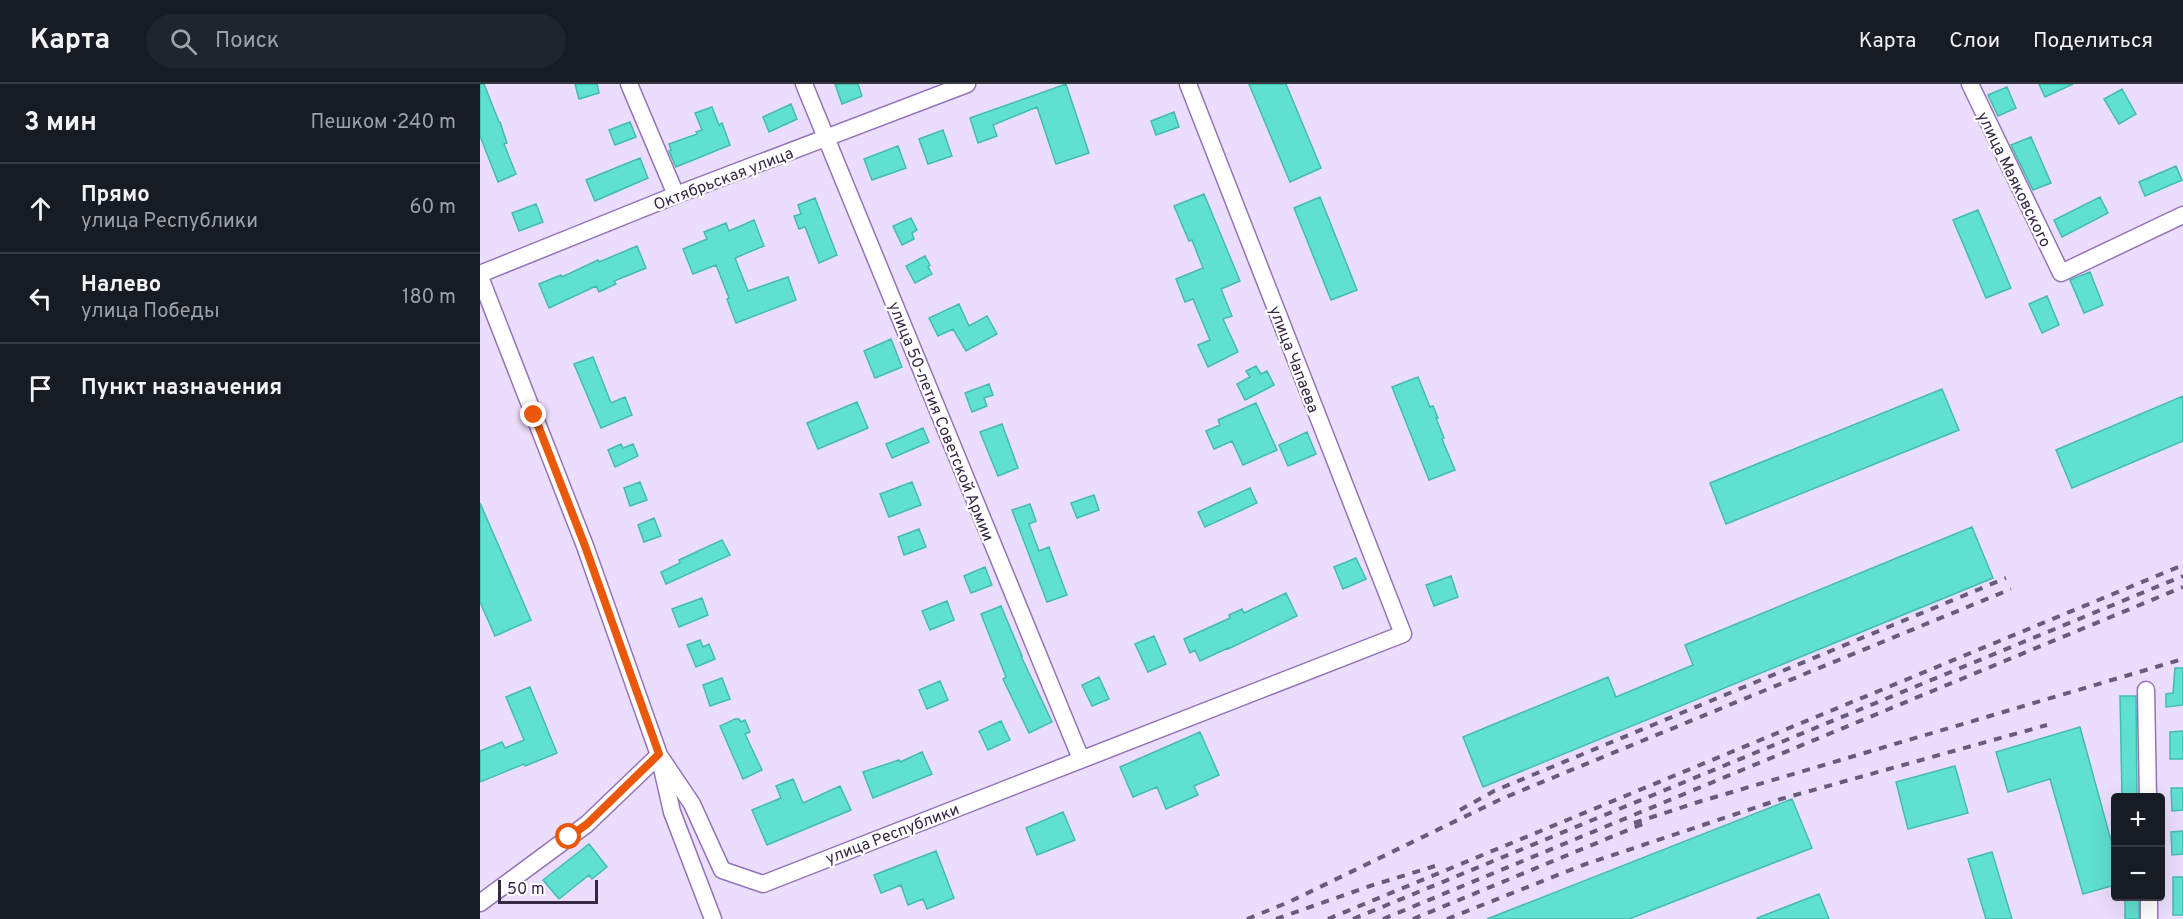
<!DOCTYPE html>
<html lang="ru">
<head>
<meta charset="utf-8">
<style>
  :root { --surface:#171b24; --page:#20242c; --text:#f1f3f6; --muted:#9ea1a6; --line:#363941 }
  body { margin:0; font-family:Overpass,sans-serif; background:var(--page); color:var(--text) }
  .controls { position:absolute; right:18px; bottom:18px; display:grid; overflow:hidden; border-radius:6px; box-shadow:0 6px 24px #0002 }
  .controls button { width:54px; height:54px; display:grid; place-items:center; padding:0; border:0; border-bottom:2px solid var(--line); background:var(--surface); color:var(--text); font:30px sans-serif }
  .scale { position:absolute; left:18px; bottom:15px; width:100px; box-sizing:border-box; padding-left:6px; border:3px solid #362946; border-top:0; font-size:16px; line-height:21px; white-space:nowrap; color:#362946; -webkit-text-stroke:4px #fff; paint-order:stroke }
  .stop { position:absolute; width:18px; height:18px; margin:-14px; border:4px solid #ea580c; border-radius:50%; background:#fff }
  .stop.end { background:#ea580c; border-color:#fff; box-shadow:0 2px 6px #0008 }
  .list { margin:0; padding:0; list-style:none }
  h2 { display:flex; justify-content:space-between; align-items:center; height:78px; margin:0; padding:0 24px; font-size:26px }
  h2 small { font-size:20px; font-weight:400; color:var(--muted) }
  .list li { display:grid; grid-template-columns:39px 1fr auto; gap:18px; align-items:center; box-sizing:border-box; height:90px; padding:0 24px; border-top:2px solid var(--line) }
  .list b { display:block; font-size:22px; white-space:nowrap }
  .list p { margin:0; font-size:20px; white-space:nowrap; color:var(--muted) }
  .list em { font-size:20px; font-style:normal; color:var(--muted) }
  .icon { flex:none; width:33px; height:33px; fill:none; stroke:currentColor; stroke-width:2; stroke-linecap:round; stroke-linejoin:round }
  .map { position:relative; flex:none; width:1703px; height:835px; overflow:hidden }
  header { display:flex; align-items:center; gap:36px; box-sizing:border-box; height:84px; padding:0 30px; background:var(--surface); border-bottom:2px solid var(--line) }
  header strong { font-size:28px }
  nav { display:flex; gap:33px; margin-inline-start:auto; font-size:21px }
  .search { width:420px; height:54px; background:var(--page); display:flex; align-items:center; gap:15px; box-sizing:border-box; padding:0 21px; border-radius:33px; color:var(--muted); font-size:22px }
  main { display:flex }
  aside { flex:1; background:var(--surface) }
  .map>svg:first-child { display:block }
  .building { fill:#60e0d0; stroke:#43bcae; stroke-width:1.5 }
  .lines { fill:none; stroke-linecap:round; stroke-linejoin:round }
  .minor-casing { stroke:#9474ba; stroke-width:19 }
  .minor { stroke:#fff; stroke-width:16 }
  .rail { stroke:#695c7a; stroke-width:4; stroke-dasharray:8 8; stroke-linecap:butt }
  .route { stroke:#ea580c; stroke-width:8 }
  .labels { text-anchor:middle; stroke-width:4.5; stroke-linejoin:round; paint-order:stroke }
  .street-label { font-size:16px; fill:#362946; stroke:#fff }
</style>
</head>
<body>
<header>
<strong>Карта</strong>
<div class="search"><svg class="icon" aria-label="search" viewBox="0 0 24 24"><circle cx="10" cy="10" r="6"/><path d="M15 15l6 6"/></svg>Поиск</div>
<nav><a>Карта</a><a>Слои</a><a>Поделиться</a></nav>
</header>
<main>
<aside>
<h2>3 мин<small>Пешком · 240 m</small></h2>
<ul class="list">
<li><svg class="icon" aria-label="ahead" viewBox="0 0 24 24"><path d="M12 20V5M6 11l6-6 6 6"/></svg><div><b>Прямо</b><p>улица Республики</p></div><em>60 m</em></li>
<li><svg class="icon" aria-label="left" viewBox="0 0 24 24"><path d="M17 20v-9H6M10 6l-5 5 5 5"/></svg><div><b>Налево</b><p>улица Победы</p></div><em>180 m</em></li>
<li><svg class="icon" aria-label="arrive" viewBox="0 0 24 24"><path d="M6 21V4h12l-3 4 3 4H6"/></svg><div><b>Пункт назначения</b></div></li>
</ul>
</aside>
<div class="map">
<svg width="1703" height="835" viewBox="0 0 1703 835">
  <rect width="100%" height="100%" fill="#ebdefd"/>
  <path class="building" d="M0,0H4L19,38H20L27,59L24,60L36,90L18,98L0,52Z
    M95,0H117L119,9L99,15Z
    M355,0H378L382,12L362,20Z
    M586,0L609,69L576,80L557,23L513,41L517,52L498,59L490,34Z
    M769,0H806L841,84L810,98Z
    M1559,0H1593L1565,13Z
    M1527,3L1536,24L1518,32L1508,11Z
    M1642,5L1656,30L1639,40L1624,15Z
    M311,20L317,35L289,48L283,33Z
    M232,23L239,41L242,39L250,61L196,83L189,67L191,66L189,60L217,50L216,48L222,46L215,29Z
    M694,28L699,43L676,51L671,37Z
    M150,38L156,53L135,61L129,46Z
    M463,46L472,72L448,80L439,55Z
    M1551,53L1571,99L1553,106L1531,61Z
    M418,62L426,84L392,96L384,75Z
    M160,74L168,94L115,117L106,96Z
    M1696,82L1702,96L1665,112L1659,98Z
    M724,110L760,197L741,205L752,232L743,235L758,268L728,283L718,261L730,256L713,215L705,218L696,195L723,184L712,156L709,157L694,122Z
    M840,113L877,206L851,216L814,124Z
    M1620,113L1628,129L1582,153L1574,136Z
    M335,114L357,171L339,179L325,143L319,145L314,132L321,130L318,121Z
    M56,120L63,138L39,147L32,129Z
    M1498,126L1531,204L1506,214L1473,136Z
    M431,134L437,146L432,149L434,155L422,161L413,142Z
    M274,136L284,162L255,174L268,207L308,193L316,216L256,239L247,215L249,214L236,181L213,190L203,165L227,155L224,148L246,139L249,147Z
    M157,162L166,184L134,197L136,200L119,208L116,202L69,224L59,200L81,191L82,193L118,176L119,178Z
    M445,172L450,181L448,183L452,190L435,199L426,182Z
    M1610,188L1623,221L1604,229L1590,196Z
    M1567,212L1579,241L1562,249L1549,220Z
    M479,220L489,242L507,232L517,250L486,267L473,245L458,252L449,234Z
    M411,255L422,283L395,294L384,267Z
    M113,273L131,319L145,313L152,331L121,344L94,280Z
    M776,282L781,290L787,287L794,301L765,316L757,300L770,293L766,287Z
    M938,293L950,323L953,322L958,334H956L964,354L962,355L975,386L949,396L912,303Z
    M509,300L513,311L504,314L507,322L492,328L485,309Z
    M1462,305L1479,346L1246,440L1230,399Z
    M1703,312V357L1592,404L1576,366Z
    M377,318L388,344L338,365L327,339Z
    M776,319L797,366L763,381L752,357L734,365L726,347L740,341L738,336Z
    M522,340L538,384L518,392L500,348Z
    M443,344L449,358L412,374L406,360Z
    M827,348L836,370L808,382L799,361Z
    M141,360L143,364L153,360L158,372L135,383L128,366Z
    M160,398L167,416L150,422L144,404Z
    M432,398L441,421L409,433L400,410Z
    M770,404L777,419L725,443L718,428Z
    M614,411L619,426L597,434L591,419Z
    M0,419L51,536L15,552L0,518Z
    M550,420L556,437L549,440L559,467L569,463L587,511L567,518L532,426Z
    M174,434L181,452L164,458L158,441Z
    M1492,443L1513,494L1003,703L983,653L1128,593L1136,613L1213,581L1205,561Z
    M439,445L446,463L424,471L418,453Z
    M242,456L250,471L186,500L181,488L200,479L199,476Z
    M876,474L886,495L863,505L854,483Z
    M505,483L512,501L491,509L484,492Z
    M971,492L978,513L954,522L946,501Z
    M806,509L817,532L748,565V564L720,577L715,566L710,569L704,555L750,534L749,531L762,525L764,529Z
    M222,514L228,531L199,543L192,525Z
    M467,517L474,536L450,546L442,527Z
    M521,522L542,572H541L572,638L549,649L523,595L526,593L501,530Z
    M674,552L686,580L668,588L655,560Z
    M220,556L223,563L229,560L235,575L216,583L207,561Z
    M1695,584H1703V621L1686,623V610L1693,609Z
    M619,593L629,615L612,622L602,601Z
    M242,594L250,615L230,622L223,601Z
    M460,597L468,616L447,625L439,606Z
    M50,603L77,669L45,682L44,680L0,698V667L22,658L25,664L44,656L26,613Z
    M1640,612H1656L1657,714H1642Z
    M255,635H259L261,638L265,636L270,648L265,650L282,686L263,695L240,642Z
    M521,637L530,656L508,666L499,647Z
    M1600,643L1635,771V801L1603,810L1570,695L1528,708L1516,668Z
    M1703,647V675H1690V648Z
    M720,648L739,691L714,702L718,711L686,725L677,703L653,713L640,683Z
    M442,668L452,690L393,714L383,688L419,676L420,678Z
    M1475,682L1488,729L1428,745L1416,698Z
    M313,695L323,719L360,702L371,726L287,761L272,726L301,714L296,702Z
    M1691,704H1703V726L1692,727Z
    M1312,715L1332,764L1149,835H1007Z
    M583,728L595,756L557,771L546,744Z
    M1703,747V770L1692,771L1691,748Z
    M109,760L127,783L112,795L109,791L79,815L63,796Z
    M456,767L474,814L447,825L443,815L428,821L421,801L401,809L394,791Z
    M1512,768L1532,835H1506L1488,775Z
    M1693,793H1703V831H1693Z
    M1339,810L1349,835H1277V834Z
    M1645,813H1659V835H1645Z"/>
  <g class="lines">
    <defs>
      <path id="minor" d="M149,0L196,111
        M324,0L601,675
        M1490,0L1581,189L1703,131
        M0,190L196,111L487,0
        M0,193L105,462L179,671L192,728L233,835
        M1666,606L1668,714
        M1669,812V835
        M0,819L107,740L179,671L212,720L242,786L283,800L923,550L708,0"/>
    </defs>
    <use href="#minor" class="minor-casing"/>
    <use href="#minor" class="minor"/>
    <path class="rail" d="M980,726L1014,707L1526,494
      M1154,739L1215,719L1703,575
      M767,835L809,818L1021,715L1531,505
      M796,835L890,802L955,782
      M848,835L1703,481
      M873,835L1703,492
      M903,835L1703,503
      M933,835L1165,739
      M967,835L1103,781L1301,715L1567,641"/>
  </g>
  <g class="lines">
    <path class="route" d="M54,331L105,462L179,670L107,740L89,753"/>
  </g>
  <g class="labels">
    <g class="street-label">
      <text transform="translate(243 94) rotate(-21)" y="6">Октябрьская улица</text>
      <text transform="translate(1535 95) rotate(64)" y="6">улица Маяковского</text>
      <text transform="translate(815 275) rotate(69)" y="6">улица Чапаева</text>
      <text transform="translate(462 337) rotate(68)" y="6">улица 50-летия Советской Армии</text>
      <text transform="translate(412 749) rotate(-21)" y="6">улица Республики</text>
    </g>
  </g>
</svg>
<div class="controls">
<button>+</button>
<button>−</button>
</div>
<div class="scale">50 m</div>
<div class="stop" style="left:89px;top:753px"></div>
<div class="stop end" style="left:54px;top:331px"></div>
</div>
</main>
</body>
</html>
